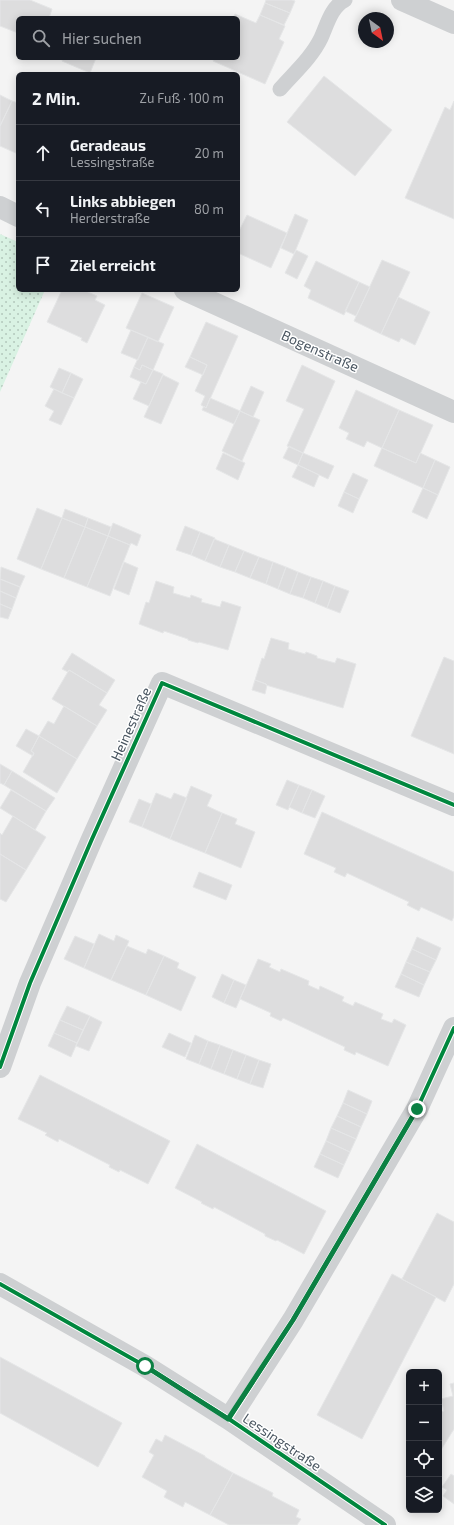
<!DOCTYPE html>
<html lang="de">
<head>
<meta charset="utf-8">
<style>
  :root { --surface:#171b24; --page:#20242c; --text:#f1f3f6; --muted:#9ea1a6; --line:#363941 }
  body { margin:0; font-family:"Exo 2",sans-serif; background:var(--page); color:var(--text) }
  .controls { position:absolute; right:12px; bottom:12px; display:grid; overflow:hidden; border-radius:6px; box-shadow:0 2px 10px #0003 }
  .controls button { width:36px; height:36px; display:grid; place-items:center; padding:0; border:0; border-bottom:1px solid var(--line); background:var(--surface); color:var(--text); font:20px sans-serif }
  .compass { position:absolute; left:358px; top:12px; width:36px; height:36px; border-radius:50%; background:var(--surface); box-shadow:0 2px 10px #0003; rotate:147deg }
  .stop { position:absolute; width:12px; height:12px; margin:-9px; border:3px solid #0b8043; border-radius:50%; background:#fff }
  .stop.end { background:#0b8043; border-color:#fff; box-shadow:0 1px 4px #0008 }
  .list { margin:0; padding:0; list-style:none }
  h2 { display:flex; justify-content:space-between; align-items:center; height:52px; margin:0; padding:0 16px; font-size:17px }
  h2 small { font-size:13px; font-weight:400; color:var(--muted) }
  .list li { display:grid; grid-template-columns:26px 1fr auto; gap:12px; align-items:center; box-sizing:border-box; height:56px; padding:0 16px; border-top:1px solid var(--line) }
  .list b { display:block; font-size:15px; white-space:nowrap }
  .list p { margin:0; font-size:13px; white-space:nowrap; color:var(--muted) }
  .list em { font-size:13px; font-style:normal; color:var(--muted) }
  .icon { flex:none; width:22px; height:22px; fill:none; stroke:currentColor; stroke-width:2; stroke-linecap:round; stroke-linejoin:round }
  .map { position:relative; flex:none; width:454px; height:1525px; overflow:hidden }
  .search { position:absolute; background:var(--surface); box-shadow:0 2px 10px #0003; left:16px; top:16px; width:224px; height:44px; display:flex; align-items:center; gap:10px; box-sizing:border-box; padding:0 14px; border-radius:6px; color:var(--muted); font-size:15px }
  .panel { position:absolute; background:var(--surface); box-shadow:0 2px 10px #0003; left:16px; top:72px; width:224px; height:220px; border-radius:6px }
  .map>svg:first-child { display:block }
  .grass { fill:url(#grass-dots) }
  .building { fill:#ddddde; stroke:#e5e6e7 }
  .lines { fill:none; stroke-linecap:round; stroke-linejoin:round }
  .service { stroke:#ced0d2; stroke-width:15 }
  .minor { stroke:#ced0d2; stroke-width:22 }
  .cycleway-casing { stroke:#fff; stroke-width:6 }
  .cycleway { stroke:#00873e; stroke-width:4 }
  .route { stroke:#0b8043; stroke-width:5 }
  .labels { text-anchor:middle; stroke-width:3; stroke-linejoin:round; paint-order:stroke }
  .street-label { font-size:14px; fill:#4a5661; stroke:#fff }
</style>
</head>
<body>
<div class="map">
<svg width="454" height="1525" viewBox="0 0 454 1525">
  <defs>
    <pattern id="grass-dots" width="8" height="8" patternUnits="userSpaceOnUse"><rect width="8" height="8" fill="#d9f2e3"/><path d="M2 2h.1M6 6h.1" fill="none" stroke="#b2c7bb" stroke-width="1.8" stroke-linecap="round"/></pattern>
  </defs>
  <rect width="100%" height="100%" fill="#f4f4f4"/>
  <path class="grass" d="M0,234L18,242V290H45L0,392Z"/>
  <path class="building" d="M0,0H30L52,9L49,18H18V33L0,26Z
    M266,0H292L295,1L290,13L265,3Z
    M265,3L290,13L284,25L260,15Z
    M235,14L256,23L260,15L285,26L279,39L284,42L265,84L213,61L215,58H238V18H233Z
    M63,58H96L90,73L62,61Z
    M324,76L392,130L355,176L287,122Z
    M0,95L12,101L0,126Z
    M12,101L18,103V154L0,146V126Z
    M454,101V219L405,198L445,107L450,110Z
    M295,214L308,220L294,254L281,248Z
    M247,215L287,233L271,268L238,253V233Z
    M296,250L308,256L297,279L285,273Z
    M382,260L410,272L381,334L354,321Z
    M316,261L359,282L344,315L308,298L311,290L304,286Z
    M359,282L370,287L356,316L345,311Z
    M62,290H83L97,296L95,300L105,305L87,343L81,340L82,338L47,322Z
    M142,293L174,307L158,342L126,328Z
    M398,297L430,312L415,345L401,338L399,342L381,334Z
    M206,322L238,336L206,408L201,405L205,396L195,391L207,365L190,357Z
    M131,330L148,337L138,360L121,353Z
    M148,337L164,344L153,370L142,365L140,370L134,367Z
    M190,357L207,365L203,375L185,367Z
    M142,365L153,370L146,384L130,377L134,367L140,370Z
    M302,365L335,381L303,453L287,446L304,409L286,401Z
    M59,368L71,373L62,393L50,387Z
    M153,370L163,374L149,406L133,399L141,382L146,384Z
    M71,373L83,379L74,398L62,393Z
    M163,375L179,383L161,424L144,417Z
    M251,386L264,392L253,417L240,411Z
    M54,389L74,398L61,425L49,420L54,411L45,406Z
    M356,390L399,410L382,448L367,441L364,447L346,439L349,433L339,428Z
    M210,398L240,411L234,424L202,410L204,406L206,408Z
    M399,410L433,425L416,463L382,448Z
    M240,411L260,420L242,461L222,451Z
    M289,446L303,453L298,465L283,458Z
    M382,448L416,463L420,453L435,460L423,488L374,466Z
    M223,453L245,463L238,480L216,469Z
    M303,453L334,466L328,479L298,465Z
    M435,460L450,467L438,495L423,488Z
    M298,465L319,475L314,487L292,477Z
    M353,473L368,480L359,499L344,492Z
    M423,488L438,495L427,519L412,512Z
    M344,492L359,499L353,513L338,506Z
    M37,508L62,518L41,569L17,559Z
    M65,509L88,518L85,527L62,518Z
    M62,518L85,527L64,578L41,569Z
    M88,518L111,527L108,536L85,527Z
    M113,523L141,535L137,546L131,543L130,545L108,536Z
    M185,526L200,532L191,555L176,550Z
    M85,527L108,536L87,587L64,578Z
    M200,532L215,538L205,561L191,555Z
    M108,536L130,545L110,596L87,587Z
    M214,539L229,545L220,567L205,561Z
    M229,545L244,551L235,572L220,567Z
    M244,551L259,557L250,578L235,572Z
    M259,557L273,562L266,584L250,578Z
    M124,562L138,568L129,595L114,589Z
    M273,562L286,567L278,589L266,584Z
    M1,567L25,576L20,587L0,579Z
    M286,567L298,572L290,594L278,589Z
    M298,572L311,577L303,598L290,594Z
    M311,577L323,581L315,603L303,598Z
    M0,579L20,587L16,598L0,591Z
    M156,581L174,587L173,593L190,598L191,595L202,599L201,602L220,607L222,601L241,607L228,650L199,642L198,643L188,640V639L164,631L163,633L139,624L146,602L149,603Z
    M323,581L335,586L327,608L315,603Z
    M335,586L349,591L340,613L327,608Z
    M0,591L16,598L12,609L0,604Z
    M0,604L12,609L8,619L0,617Z
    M271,638L289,643L288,649L305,654L306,652L317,656V658L335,663L337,658L356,664L343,708L266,685V684L255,680L262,658L264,659Z
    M72,653L115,680L107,693L69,670L68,672L62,669Z
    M444,657L454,661V754L411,736Z
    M69,670L107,693L99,705L107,710L97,726L52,699Z
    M255,680L266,684L267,685L265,694L252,690Z
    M64,706L97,726L77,759L39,736L48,721L54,724Z
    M26,729L39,736L31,751L34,753L33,756L16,746Z
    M39,736L77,759L57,793L23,772L34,753L31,751Z
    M0,764L12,771L4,785L0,783Z
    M12,771L55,798L46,811L4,785Z
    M287,780L299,785L288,810L276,805Z
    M299,785L312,790L302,813L289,807Z
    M191,786L212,795L207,806L222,813L205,853L170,839Z
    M11,790L46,811L35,830L0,808Z
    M312,790L325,796L315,818L302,813Z
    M156,793L171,799L174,793L187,798L170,839L142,827Z
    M139,799L151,804L142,827L129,822Z
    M322,812L454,872V916L452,921L421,907L419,911L407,905L409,902L347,873L345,877L334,872L336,868L304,854Z
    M222,813L237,819L235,824L255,832L241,868L205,853Z
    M13,816L46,837L26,870L0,854V833L2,835Z
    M0,854L26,870L6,902L0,899Z
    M199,872L232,885L226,900L193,887Z
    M99,934L114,941L116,935L129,941L111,980L84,968Z
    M75,936L94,944L84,968L64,959Z
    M417,937L441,948L436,960L412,949Z
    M127,946L146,954L148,949L164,956L146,995L111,980Z
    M412,949L436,960L430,972L406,962Z
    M164,956L179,963L177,968L196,977L181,1011L146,995Z
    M258,959L271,964L269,967L280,972L281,969L309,981L308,985L319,990L320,986L344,997L342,1001L353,1006L355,1002L383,1014L381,1019L392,1023L394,1019L406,1025L388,1066L356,1052L355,1055L344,1050L345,1047L283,1018L281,1021L270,1016L271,1013L240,999Z
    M406,962L430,972L424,985L401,974Z
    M222,974L234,980L224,1003L212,997Z
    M401,974L424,985L419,997L395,987Z
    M234,980L246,985L236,1008L224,1003Z
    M67,1006L90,1016L83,1030L60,1020Z
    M90,1016L102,1022L89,1051L76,1046Z
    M60,1020L83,1030L77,1043L54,1033Z
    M54,1033L77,1043L71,1057L48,1046Z
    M169,1033L191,1043L185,1057L162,1047Z
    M195,1035L208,1041L199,1064L186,1059Z
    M208,1041L220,1045L211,1069L199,1064Z
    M220,1045L233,1050L224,1074L211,1069Z
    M233,1050L246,1055L237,1079L224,1074Z
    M246,1055L259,1060L250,1084L237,1079Z
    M259,1060L271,1064L263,1088L250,1084Z
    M40,1075L170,1141L148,1184L120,1170L119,1172L109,1167L110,1165L59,1139L58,1142L45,1135L47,1133L18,1119Z
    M348,1090L372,1101L367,1114L343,1103Z
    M343,1103L367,1114L361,1127L337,1116Z
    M337,1116L361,1127L356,1139L331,1128Z
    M331,1128L356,1139L350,1152L326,1141Z
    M326,1141L350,1152L344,1165L320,1154Z
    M197,1144L326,1211L304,1254L277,1240L276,1241L265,1236V1234L214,1207L213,1209L201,1203L202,1202L175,1188Z
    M320,1154L344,1165L338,1178L314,1167Z
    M437,1213L454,1222V1284L445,1302L402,1279Z
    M392,1274L436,1297L362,1439L317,1415Z
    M0,1357L122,1423L98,1467L0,1413Z
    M454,1383V1429L439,1453V1413L444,1411L441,1399L453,1396L450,1384Z
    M165,1435L205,1456V1457L233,1473L210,1515L185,1502L183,1507L164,1497L167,1491L142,1477L154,1455L149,1452L156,1439L162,1442Z
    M233,1473L273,1493L272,1496L299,1510L296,1517L301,1519L297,1525H229L210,1515Z
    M451,1474L454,1476V1504L443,1496L447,1490L442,1487Z"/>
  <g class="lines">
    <path class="service" d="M280,89C294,73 312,57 321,38C327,25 331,7 345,0"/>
    <path class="minor" d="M402,0L454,23
      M0,207L18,216
      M185,290L454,412
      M0,1067L30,983L92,839L162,683L454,805
      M0,1284L145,1366L229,1419L385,1525
      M229,1419L293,1320L417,1109L454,1028"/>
    <defs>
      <path id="cycleway" d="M0,1067L30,983L92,839L162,683L454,805
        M0,1284L145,1366L229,1419L385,1525
        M229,1419L293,1320L417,1109L454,1028"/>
    </defs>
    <use href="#cycleway" class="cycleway-casing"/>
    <use href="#cycleway" class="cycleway"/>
  </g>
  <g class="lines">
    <path class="route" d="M145,1366L228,1419L293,1320L417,1109"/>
  </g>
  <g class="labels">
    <g class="street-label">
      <text transform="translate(320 351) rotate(24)" y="5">Bogenstraße</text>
      <text transform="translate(131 724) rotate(-66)" y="5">Heinestraße</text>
      <text transform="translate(282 1442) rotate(34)" y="5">Lessingstraße</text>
    </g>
  </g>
</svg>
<div class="controls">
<button>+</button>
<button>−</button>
<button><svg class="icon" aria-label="locate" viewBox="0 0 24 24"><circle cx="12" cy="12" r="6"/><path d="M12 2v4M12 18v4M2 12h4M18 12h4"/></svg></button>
<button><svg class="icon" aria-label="layers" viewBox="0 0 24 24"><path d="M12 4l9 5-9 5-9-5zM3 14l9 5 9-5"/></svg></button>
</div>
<svg class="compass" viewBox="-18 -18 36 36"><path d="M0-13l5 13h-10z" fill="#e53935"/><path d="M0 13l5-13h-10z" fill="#9ea1a6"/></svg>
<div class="stop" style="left:145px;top:1366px"></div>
<div class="stop end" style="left:417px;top:1109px"></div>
<div class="search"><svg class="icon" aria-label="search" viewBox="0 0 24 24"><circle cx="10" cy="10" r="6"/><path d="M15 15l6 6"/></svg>Hier suchen</div>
<section class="panel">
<h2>2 Min.<small>Zu Fuß · 100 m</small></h2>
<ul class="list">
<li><svg class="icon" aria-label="ahead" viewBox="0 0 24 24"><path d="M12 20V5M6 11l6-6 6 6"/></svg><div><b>Geradeaus</b><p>Lessingstraße</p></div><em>20 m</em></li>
<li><svg class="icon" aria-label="left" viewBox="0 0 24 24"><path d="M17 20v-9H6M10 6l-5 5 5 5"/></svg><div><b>Links abbiegen</b><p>Herderstraße</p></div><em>80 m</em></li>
<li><svg class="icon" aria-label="arrive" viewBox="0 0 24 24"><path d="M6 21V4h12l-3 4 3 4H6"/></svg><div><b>Ziel erreicht</b></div></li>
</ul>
</section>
</div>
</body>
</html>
